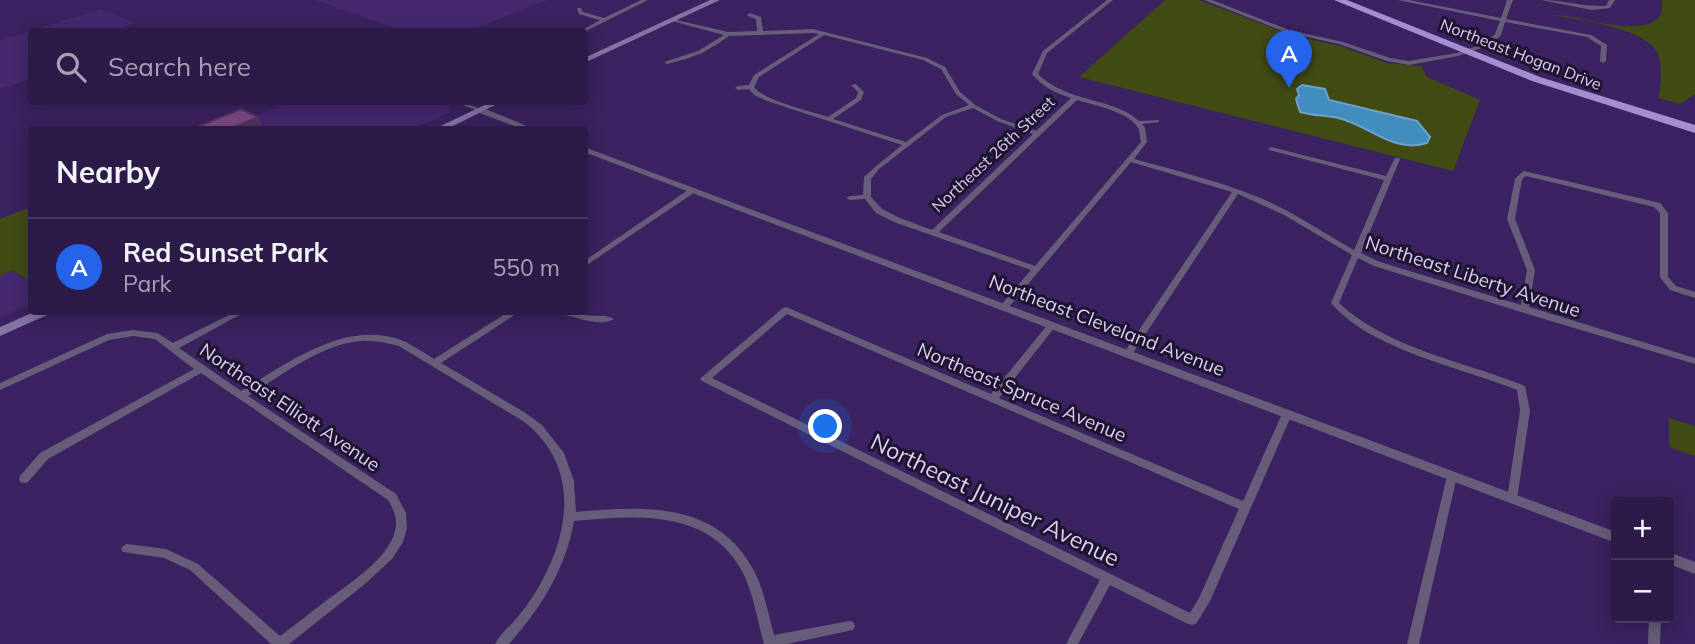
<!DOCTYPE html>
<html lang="en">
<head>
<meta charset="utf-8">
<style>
  :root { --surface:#2c1a48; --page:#34234f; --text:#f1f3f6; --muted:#a6a1b4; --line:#483860; --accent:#2563eb }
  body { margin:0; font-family:Mulish,sans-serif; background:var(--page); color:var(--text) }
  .controls { position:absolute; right:21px; bottom:21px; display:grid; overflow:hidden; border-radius:7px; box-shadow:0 4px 18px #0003 }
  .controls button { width:63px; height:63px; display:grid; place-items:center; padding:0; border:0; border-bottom:2px solid var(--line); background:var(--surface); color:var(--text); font:35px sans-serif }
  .you { position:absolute; left:826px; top:427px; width:24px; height:24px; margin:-18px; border:5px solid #fff; border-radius:50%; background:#1a73e8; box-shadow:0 0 0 10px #1a73e833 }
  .badge { display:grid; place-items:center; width:46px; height:46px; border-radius:50%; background:var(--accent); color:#fff; font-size:23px; font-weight:700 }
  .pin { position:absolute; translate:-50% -58px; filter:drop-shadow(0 2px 4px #0008) }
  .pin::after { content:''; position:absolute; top:37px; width:24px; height:21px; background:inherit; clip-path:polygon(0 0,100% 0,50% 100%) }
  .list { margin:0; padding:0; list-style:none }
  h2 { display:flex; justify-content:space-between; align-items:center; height:91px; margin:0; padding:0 28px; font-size:30px }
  h2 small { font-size:23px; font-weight:400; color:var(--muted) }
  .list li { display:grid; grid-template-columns:46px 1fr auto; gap:21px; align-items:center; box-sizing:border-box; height:98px; padding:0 28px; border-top:2px solid var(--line) }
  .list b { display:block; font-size:26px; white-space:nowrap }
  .list p { margin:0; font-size:23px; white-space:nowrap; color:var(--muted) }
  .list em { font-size:23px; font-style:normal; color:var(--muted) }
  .icon { flex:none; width:38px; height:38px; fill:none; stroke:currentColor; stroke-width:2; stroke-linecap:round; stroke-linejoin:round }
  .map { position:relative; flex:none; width:1695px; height:644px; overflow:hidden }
  .search { position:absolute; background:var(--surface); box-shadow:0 4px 18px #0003; left:28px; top:28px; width:560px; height:77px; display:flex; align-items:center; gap:18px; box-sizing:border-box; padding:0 24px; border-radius:7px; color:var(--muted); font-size:26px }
  .panel { position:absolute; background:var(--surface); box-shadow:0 4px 18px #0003; left:28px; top:126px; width:560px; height:189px; border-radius:7px }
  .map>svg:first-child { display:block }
  .built { fill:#45286e }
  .green { fill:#414b14 }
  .water { fill:#418dbd; stroke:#6fa0ce; stroke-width:2 }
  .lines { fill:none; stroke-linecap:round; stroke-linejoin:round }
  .minor { fill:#675d7b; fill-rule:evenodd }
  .tertiary { fill:#675d7b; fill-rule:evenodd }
  .secondary { fill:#8374a2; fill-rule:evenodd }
  .trunk { fill:#a48ecf; fill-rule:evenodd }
  .shaded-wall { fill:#54335c }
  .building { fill:#784984; stroke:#54335c; stroke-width:2 }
  .labels { text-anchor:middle; stroke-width:6; stroke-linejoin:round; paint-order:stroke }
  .far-street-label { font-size:16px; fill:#dacef4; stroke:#1e142f }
  .street-label { font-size:19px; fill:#dacef4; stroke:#1e142f }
  .near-street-label { font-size:23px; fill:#dacef4; stroke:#1e142f }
</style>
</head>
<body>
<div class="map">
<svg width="1695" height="644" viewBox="0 0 1695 644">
  <rect width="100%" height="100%" fill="#3b2260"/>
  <path class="built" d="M315,0H548L468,31L406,32Z
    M101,9L136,23L123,27L132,31L32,32L31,79L0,89V40Z
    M291,102H437L452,108L451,112L413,129L219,130Z
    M13,270L31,282V303L0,318V276Z"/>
  <path class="green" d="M1165,0H1199L1294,36L1340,46L1387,63L1421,66L1427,77L1480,100L1453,171L1079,77Z
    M1662,0H1695V94L1680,104L1659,98C1660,85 1663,67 1658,54C1648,28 1576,19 1551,15C1578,14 1631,37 1656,20C1663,15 1662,7 1662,0Z
    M31,207V282L13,270L0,276V219Z
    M1669,418L1695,426V456L1669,447Z"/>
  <path class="water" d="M1302,85L1325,89L1329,100L1417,121L1430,137L1427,143C1394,154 1369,125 1338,118C1325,115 1313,116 1300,112L1296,99L1299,95L1297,89Z"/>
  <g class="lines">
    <path class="minor" d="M641,0H648L584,32H579L600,20L579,14L577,8H581L583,12L604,18Z
      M1107,0H1113L1047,53L1038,74C1057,93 1084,97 1109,105C1120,109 1131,113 1139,121L1159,120V122L1142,124L1145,128L1147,142L1134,159C1175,170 1218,181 1258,197C1292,211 1322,232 1354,250L1384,180L1269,150L1268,149L1271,147L1386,176L1395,158H1399L1400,159L1361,253L1380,262L1521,305L1527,270L1507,219L1515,179L1522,172L1524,171L1660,203L1668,213V277L1676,286L1695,292V298L1670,290L1660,277V213L1654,207L1526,176L1522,179L1515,219L1535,270L1529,307L1695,358V364L1521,312L1374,266L1358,258L1339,303C1388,349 1464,361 1525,386L1530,411L1517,499L1516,502L1512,503L1508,502L1507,499L1520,411L1517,390C1460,367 1371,350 1331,303L1352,255L1284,215L1238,194L1131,356L1128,357L1123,354L1232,192L1131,162L1007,309H1001L1000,307L1001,305L1031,270L894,222L876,213L865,199L850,200L846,198L850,196L863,195L864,177L875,167L902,145L767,101L754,95L749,89L738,90L735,88L738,86L749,85L754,75L819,34L813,33L729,36L716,45L702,53L686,59L667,64L664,62L698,51L724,35L672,21V19L728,32L757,31L756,19L748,16L747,15L750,13L761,17L763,31L813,29L927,58L945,67L960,92L975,105L1001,119L1036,131L1071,98C1055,93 1043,87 1032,74L1043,51ZM824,35L923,60L941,69L956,94L969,105L942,115L906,142L833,119L861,100L864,92L856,84L851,85L858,92L856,98L828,117C810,111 764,101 754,87L759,77ZM1077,100C1093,105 1132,112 1139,130C1140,134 1140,138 1141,142L1035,266L939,232ZM973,108L997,121L1033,134L932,230L900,218L882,209L871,197V179L879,169L946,117Z
      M1204,0H1212L1289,30L1343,42L1390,58L1409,61L1457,53L1486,43L1495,34L1500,21L1398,0H1409L1501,18L1507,0H1513L1506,19L1591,35L1607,45L1606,61L1603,63L1600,61L1601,46L1587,37L1505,22L1501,35L1490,45L1458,56L1409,65L1387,61L1339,44L1285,32Z
      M1541,0C1563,0 1584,7 1606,6L1609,0H1615L1610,8L1592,10Z
      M455,102H462L483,110L478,111Z
      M691,188H694L698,190L584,267V261Z
      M786,307L991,394L1049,323H1055L1056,325L1055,327L999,398L1243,501L1282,414L1284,412H1290L1292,414L1210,601L1196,624L1192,625L1188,624L1110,585L1078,644H1066L1100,580L702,381L700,379L702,377L783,308ZM787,314L1239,509L1199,598L1190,613L712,378Z
      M235,312H245L179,348L241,391C288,363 348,317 406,342C415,347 425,353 434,359L508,312H517L516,314L441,363L524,412L542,425L564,453L574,481L576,512C643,506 716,501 753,569C764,589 768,613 774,635L849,621L853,622L855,626L853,630L787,644H764C758,622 754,598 745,577C713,508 637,515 574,521C566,568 541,608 509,644H495C500,634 509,627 516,619C523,611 529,602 535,593C570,537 582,466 523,421L399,346C386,343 374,340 361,341C321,344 281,376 248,396L396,494L406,513L407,528L403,542L392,559L365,584L289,644H271L190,570L164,558L123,552L121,549L123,546L127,544L166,549L198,564L280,636C295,625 309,614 323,603C347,585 388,560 395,531C398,519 394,510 388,500L201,373L48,459L28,482L24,483L20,482L19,479L20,476L40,453L194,369L155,339L133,336L109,340L0,390V383L107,334L133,330L157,333L173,343Z
      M562,312C570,311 576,313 585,315C595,317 606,314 614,319C600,327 578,318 563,314Z
      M1452,472L1456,473L1457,476L1419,644H1407L1447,476L1448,473Z
      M1649,618H1661L1660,644H1648Z"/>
    <path class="tertiary" d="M477,108H483L537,130H525L477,112Z
      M584,147L1616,532V543L584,152Z
      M1669,552L1695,562V574L1669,564Z"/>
    <path class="secondary" d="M710,0H720L584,63V58Z
      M491,102H501L445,130H432Z
      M34,312H49L47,315L0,336V327Z"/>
    <path class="trunk" d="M1334,0H1347L1540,77L1695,125V133L1532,81Z"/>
  </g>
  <path class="shaded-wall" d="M258,117L264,130H227Z"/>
  <path class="building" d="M241,109L258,117L227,130H189Z"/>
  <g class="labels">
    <g class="far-street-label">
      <text transform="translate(1521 54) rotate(21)" y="6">Northeast Hogan Drive</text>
      <text transform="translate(993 154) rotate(-43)" y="6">Northeast 26th Street</text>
    </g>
    <g class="street-label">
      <text transform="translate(1473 276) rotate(18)" y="7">Northeast Liberty Avenue</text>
      <text transform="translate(1107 325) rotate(21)" y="7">Northeast Cleveland Avenue</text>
      <text transform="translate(1022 392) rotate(23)" y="7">Northeast Spruce Avenue</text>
      <text transform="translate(290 407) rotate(34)" y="7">Northeast Elliott Avenue</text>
    </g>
    <g class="near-street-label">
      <text transform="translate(995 500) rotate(26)" y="8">Northeast Juniper Avenue</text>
    </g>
  </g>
</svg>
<div class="controls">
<button>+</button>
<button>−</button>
</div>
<div class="you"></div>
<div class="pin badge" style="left:1289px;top:88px">A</div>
<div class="search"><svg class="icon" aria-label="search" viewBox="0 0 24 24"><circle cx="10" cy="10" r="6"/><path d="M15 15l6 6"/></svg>Search here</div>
<section class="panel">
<h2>Nearby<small></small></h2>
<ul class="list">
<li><span class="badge">A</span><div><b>Red Sunset Park</b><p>Park</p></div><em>550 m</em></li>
</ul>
</section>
</div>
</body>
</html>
